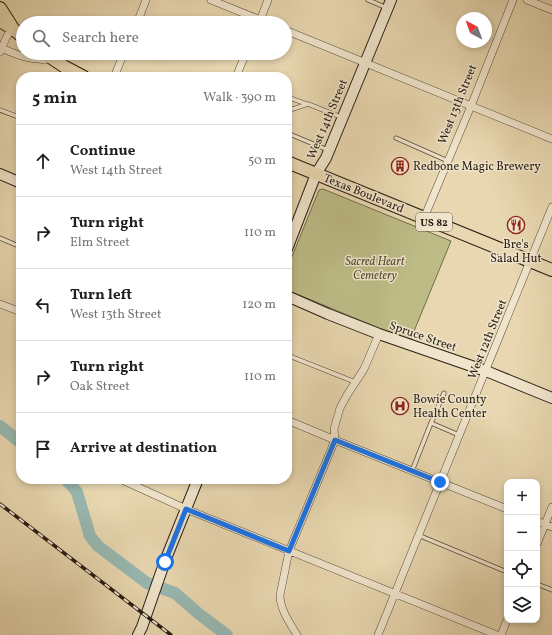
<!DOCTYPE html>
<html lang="en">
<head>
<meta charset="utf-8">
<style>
  :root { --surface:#fff; --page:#f2f2f2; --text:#202124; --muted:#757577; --line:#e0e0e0 }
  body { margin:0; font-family:Vollkorn,serif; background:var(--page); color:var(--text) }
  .controls { position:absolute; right:12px; bottom:12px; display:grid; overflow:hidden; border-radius:8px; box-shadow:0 2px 6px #0003 }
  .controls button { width:36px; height:36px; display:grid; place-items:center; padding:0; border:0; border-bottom:1px solid var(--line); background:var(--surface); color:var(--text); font:20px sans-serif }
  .compass { position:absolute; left:456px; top:12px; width:36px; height:36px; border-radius:50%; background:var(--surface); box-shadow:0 2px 6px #0003; rotate:319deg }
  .stop { position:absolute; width:12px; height:12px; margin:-9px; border:3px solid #1a73e8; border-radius:50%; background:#fff }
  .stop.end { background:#1a73e8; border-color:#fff; box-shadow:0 1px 4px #0008 }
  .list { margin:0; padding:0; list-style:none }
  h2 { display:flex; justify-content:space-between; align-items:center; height:52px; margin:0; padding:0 16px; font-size:17px }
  h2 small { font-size:13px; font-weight:400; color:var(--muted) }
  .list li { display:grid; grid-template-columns:26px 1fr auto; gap:12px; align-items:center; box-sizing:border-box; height:72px; padding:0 16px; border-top:1px solid var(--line) }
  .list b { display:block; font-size:15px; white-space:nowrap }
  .list p { margin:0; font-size:13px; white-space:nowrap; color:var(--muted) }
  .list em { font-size:13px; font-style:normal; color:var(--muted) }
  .icon { flex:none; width:22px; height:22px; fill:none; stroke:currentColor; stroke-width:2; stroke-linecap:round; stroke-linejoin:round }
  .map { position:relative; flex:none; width:552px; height:635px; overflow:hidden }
  .search { position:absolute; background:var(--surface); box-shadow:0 2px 6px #0003; left:16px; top:16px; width:276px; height:44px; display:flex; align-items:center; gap:10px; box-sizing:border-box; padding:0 14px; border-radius:22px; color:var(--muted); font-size:15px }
  .panel { position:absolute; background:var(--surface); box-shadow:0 2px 6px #0003; left:16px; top:72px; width:276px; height:412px; border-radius:16px }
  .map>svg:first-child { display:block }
  .green { fill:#bdbc87; stroke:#726c4e }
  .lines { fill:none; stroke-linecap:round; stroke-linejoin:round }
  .river { stroke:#98b8b1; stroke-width:12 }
  .lane-casing { stroke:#584c3b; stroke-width:5 }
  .street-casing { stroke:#584c3b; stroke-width:8 }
  .secondary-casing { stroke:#281d14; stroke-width:12 }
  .primary-casing { stroke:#281d14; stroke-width:14 }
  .lane { stroke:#f0e5cc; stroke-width:3.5 }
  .street { stroke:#f0e5cc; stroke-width:7 }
  .secondary { stroke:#f0e5cc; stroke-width:10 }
  .primary { stroke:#e8d7b0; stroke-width:12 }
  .rail-casing { stroke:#281d14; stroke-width:3.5 }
  .rail { stroke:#f0e5cc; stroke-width:2; stroke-dasharray:6; stroke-linecap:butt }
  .route { stroke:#1a73e8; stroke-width:5 }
  .labels { text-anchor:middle; stroke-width:3; stroke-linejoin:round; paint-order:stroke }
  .shield { fill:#f0e5cc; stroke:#64594b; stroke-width:1 }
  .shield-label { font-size:11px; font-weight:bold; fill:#281d14 }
  .street-label { font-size:12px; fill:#281d14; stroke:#f0e5cc }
  .poi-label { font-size:12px; fill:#281d14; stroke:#f0e5cc; text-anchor:start }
  .park-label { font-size:12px; font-style:italic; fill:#554d36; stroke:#f0e5cc }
</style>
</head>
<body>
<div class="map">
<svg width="552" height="635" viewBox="0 0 552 635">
  <rect width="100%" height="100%" fill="#e8d7b0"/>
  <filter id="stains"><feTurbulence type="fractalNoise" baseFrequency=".005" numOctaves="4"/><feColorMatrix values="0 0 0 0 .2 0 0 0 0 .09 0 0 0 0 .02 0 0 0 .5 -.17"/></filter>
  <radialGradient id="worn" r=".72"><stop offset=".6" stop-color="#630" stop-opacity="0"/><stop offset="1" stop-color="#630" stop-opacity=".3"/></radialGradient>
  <path class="green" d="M323,189L451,241L410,341L287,290V269L319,190Z"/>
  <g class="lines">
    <path class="river" d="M0,426L21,443
      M65,479L72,486L77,492L90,536L98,546L147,583L175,593L199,614L227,635"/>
    <defs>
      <path id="lane" d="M368,0L387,8
        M180,53L189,57
        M287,97L307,104
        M287,108L293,109L308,104L341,117
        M0,110L21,118
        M287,133L328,150
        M396,138L448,161
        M0,238L21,247
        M287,355L355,382
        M444,393L431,423L459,435
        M412,471L431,423
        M418,535L507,572
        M537,584L552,590"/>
      <path id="street" d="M211,0L268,23
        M527,0L552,10
        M137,23L146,0
        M259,23L268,0
        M285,30L552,139
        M1,48C20,56 31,61 51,59
        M0,52L6,38L12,28
        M114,77L124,53
        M236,77L246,53
        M424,218L471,106L513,0
        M0,304L21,312
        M287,420L335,440L507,509
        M120,479L186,509L497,635
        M537,521L552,527
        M537,544L552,507
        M297,635C290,623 280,610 280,595L289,551L335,440L334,429L340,408L347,395L364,369L379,334
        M378,635L552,207
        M501,635L507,620"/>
      <path id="secondary" d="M0,174L21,183
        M287,249L316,174L326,158L391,0
        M287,296L328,314L379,334L486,371L552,398
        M138,635L142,627L165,561L198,479"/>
      <path id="primary" d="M0,8L12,27
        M0,21L12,28L23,37
        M44,53L65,67L84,77
        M287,162L552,270"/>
    </defs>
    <use href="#lane" class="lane-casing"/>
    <use href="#street" class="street-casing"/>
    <use href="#secondary" class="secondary-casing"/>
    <use href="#primary" class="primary-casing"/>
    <use href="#lane" class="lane"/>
    <use href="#street" class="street"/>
    <use href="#secondary" class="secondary"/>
    <use href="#primary" class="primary"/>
    <defs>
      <path id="rail" d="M0,504L171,635"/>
    </defs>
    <use href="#rail" class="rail-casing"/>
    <use href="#rail" class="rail"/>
  </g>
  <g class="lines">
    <path class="route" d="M165,562L186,509L289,551L335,440L440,482"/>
  </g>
  <defs>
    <symbol id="building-ring" viewBox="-11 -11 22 22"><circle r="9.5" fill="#f0e5cc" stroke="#8f2418" stroke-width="1.5"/><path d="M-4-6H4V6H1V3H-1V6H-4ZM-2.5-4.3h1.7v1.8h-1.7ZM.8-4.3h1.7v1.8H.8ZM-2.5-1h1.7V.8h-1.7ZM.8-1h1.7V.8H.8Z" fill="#8f2418"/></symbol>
    <symbol id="restaurant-ring" viewBox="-11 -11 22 22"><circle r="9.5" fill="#f0e5cc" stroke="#8f2418" stroke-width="1.5"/><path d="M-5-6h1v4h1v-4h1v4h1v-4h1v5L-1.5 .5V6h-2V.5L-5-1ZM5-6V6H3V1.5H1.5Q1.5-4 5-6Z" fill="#8f2418"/></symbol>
    <symbol id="hospital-ring" viewBox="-11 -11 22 22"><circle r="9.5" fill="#f0e5cc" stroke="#8f2418" stroke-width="1.5"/><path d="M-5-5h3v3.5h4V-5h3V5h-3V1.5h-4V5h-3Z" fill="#8f2418"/></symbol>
  </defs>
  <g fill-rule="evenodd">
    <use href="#building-ring" x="390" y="156" width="20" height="20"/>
    <use href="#restaurant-ring" x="506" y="215" width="20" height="20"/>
    <use href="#hospital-ring" x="390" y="396" width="20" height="20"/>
  </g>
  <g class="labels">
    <rect class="shield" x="416" y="213" width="36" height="18" rx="3"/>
    <g class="shield-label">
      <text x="434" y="226">US 82</text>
    </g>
    <g class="street-label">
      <text transform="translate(457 104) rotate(-68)" y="4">West 13th Street</text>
      <text transform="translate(327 119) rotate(-67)" y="4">West 14th Street</text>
      <text transform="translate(364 193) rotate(22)" y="4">Texas Boulevard</text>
      <text transform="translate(423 336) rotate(19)" y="4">Spruce Street</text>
      <text transform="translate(487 339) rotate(-68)" y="4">West 12th Street</text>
    </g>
    <g class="poi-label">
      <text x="413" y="170">Redbone Magic Brewery</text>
      <text x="516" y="248" text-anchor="middle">Bre's<tspan x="516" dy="14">Salad Hut</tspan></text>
      <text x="413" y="403">Bowie County<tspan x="413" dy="14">Health Center</tspan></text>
    </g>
    <g class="park-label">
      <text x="375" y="265">Sacred Heart<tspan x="375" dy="14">Cemetery</tspan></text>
    </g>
  </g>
  <rect width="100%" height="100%" filter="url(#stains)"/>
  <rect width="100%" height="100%" fill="url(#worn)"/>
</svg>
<div class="controls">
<button>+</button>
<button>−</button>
<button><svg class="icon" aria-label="locate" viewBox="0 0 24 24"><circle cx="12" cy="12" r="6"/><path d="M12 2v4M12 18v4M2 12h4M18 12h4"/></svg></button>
<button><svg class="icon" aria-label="layers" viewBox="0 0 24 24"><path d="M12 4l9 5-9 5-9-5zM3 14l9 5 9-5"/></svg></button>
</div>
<svg class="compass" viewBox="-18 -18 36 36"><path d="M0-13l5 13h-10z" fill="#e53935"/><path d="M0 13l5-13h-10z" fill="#757577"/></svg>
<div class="stop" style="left:165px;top:562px"></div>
<div class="stop end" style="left:440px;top:482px"></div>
<div class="search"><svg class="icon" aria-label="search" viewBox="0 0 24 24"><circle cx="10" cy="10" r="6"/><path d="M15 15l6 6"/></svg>Search here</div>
<section class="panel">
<h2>5 min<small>Walk · 390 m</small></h2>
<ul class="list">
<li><svg class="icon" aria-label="ahead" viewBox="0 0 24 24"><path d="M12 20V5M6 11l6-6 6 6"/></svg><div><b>Continue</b><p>West 14th Street</p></div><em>50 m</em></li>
<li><svg class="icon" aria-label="right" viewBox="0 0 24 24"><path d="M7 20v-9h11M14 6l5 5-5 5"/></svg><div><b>Turn right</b><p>Elm Street</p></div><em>110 m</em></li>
<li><svg class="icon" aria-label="left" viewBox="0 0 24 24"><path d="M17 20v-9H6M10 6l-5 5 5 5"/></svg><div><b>Turn left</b><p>West 13th Street</p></div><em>120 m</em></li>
<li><svg class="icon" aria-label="right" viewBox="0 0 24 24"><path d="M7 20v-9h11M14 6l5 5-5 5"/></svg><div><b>Turn right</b><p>Oak Street</p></div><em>110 m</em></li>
<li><svg class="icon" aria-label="arrive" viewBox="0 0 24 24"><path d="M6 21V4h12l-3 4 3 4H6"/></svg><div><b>Arrive at destination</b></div></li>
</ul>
</section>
</div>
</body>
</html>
